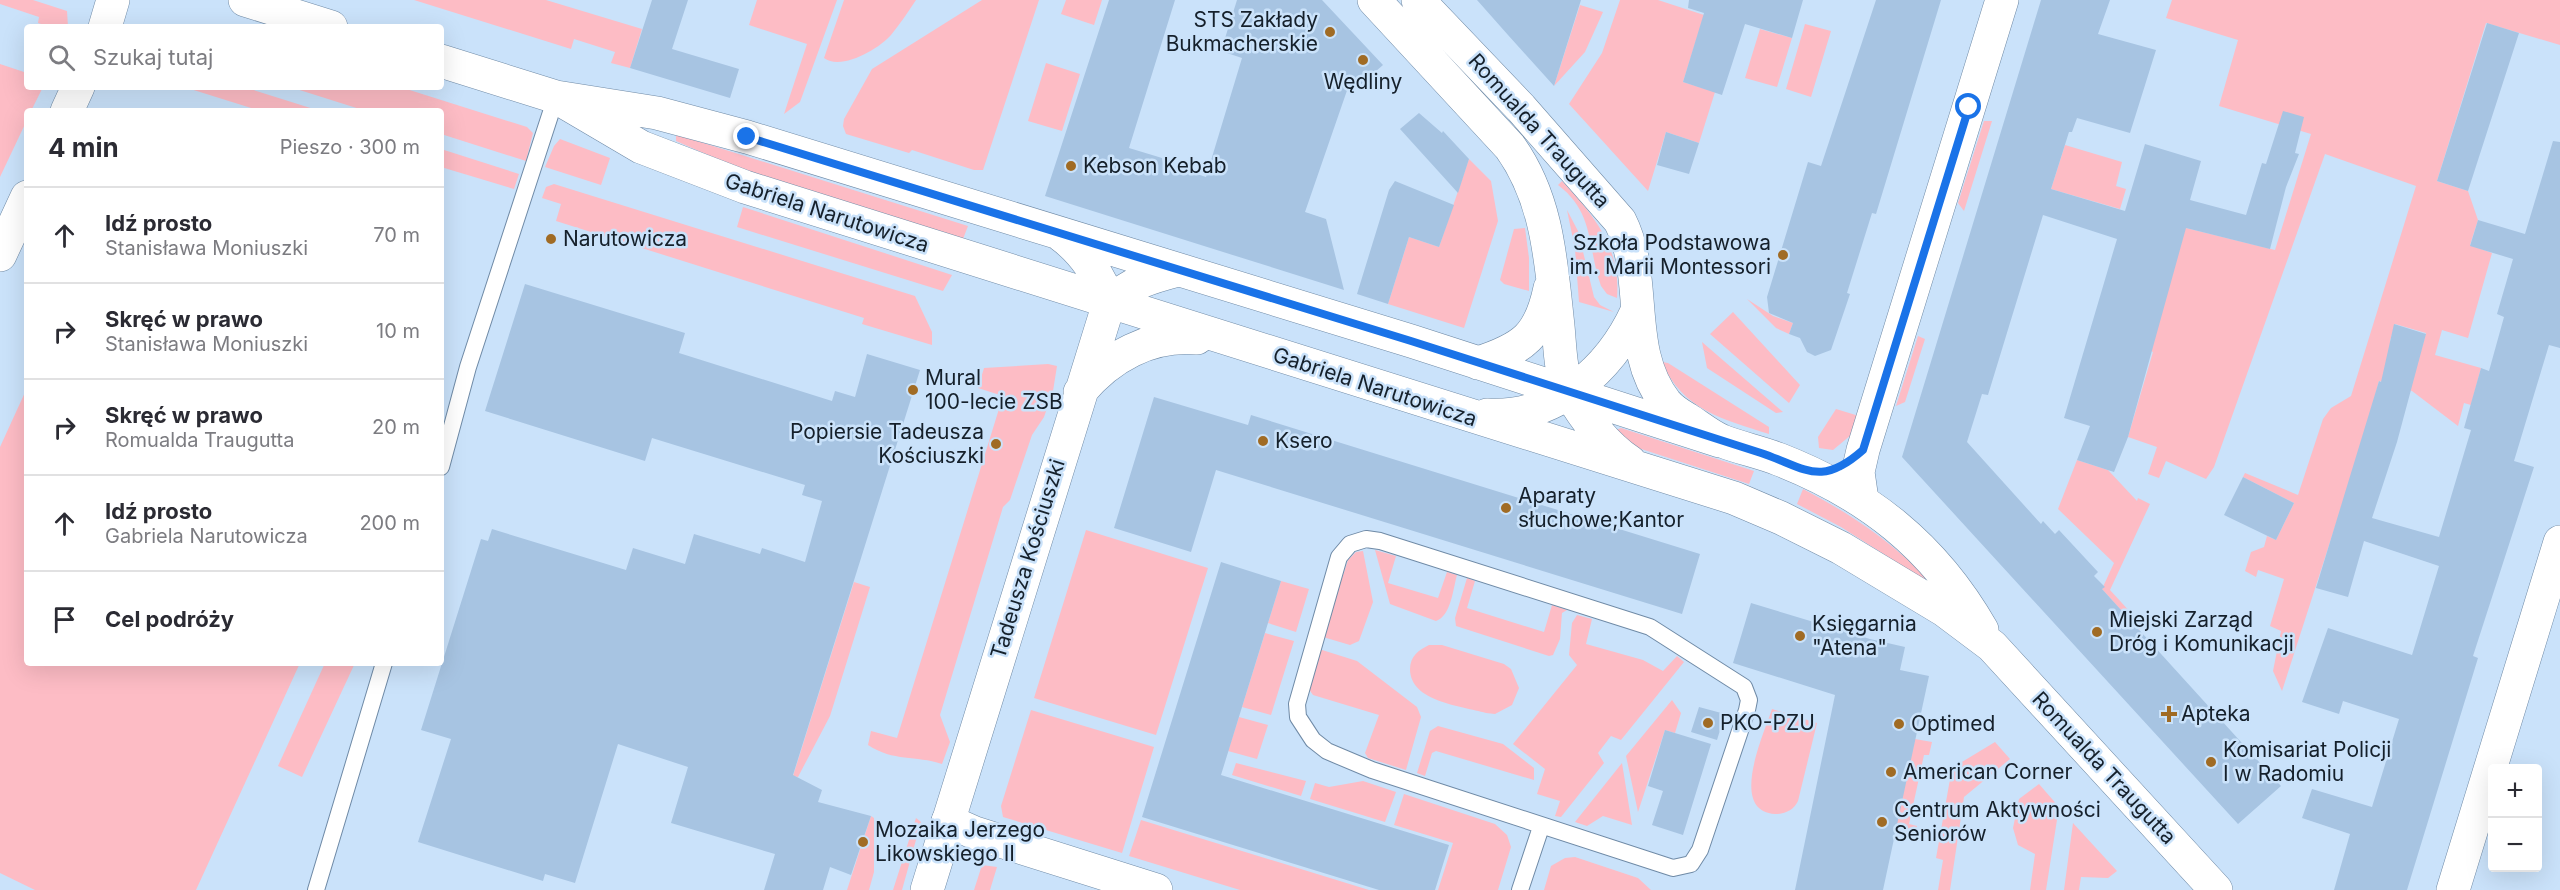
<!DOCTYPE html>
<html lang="pl">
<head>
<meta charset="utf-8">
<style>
  :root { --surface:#fff; --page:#f7f7f7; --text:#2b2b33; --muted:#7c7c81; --line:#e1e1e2 }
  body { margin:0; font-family:Inter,sans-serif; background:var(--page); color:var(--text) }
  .controls { position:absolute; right:18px; bottom:18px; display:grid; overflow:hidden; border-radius:6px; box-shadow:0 6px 24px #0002 }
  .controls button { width:54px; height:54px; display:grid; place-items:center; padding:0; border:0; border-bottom:2px solid var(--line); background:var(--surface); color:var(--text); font:30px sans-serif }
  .stop { position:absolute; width:18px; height:18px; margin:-14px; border:4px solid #1a73e8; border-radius:50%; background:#fff }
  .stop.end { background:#1a73e8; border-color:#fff; box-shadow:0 2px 6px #0008 }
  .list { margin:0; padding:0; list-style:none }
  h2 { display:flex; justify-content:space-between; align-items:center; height:78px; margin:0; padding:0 24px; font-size:26px }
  h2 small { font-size:20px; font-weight:400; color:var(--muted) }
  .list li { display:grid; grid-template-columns:39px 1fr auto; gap:18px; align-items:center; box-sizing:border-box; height:96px; padding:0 24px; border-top:2px solid var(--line) }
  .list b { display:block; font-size:22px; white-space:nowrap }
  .list p { margin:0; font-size:20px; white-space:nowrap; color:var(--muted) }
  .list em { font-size:20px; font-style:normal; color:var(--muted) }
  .icon { flex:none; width:33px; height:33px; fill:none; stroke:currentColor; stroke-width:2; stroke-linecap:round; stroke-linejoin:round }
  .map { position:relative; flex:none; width:2560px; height:890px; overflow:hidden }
  .search { position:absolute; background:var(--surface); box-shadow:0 6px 24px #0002; left:24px; top:24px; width:420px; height:66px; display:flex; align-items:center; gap:15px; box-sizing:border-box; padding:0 21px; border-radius:6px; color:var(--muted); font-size:22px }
  .panel { position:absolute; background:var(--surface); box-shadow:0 6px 24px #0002; left:24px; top:108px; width:420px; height:558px; border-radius:6px }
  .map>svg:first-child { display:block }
  .green { fill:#fdbcc5; fill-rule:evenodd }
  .building { fill:#a7c4e2 }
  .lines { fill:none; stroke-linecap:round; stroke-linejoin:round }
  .lane-casing { stroke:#6f8aa6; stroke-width:18 }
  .street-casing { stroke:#6f8aa6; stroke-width:34 }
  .secondary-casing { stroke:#6f8aa6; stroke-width:34 }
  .lane { stroke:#fff; stroke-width:16 }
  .street { stroke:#fff; stroke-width:33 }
  .secondary { stroke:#fff; stroke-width:33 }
  .route { stroke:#1a73e8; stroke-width:8 }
  .poi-dot { fill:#a06b24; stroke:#cae2fa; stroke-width:2 }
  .labels { text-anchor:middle; stroke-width:5; stroke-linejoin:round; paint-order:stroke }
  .poi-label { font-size:21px; fill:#15202b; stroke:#cae2fa; text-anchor:start }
  .street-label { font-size:21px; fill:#15202b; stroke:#cae2fa }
</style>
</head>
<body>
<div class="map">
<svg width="2560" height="890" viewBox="0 0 2560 890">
  <rect width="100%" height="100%" fill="#cae2fa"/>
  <path class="green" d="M0,0H33L67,11L68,27H51L38,23L39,17L0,4Z
    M414,0H546L642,29L630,68L611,63L615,52L574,39L571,49Z
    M757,0H837L800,102L784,114L807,44L749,25Z
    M844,0H916C908,12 900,24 891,35C879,49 841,71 824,58Z
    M982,0H1039L983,170H974L912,150L909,153L846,134L843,126L844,119L872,69Z
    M1066,0H1102L1094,25L1061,14Z
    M1620,0H1658L1704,15L1683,82L1715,92L1699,143L1666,132L1648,191L1569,104L1602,53Z
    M2172,0H2560V45L2486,23L2437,181L2468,191L2478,220L2470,245L2492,253L2468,338L2442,330L2435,355L2481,368L2471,405L2464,403L2458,426L2412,391L2379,381L2362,443L2282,691L2273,671L2281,631L2270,626L2284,579L2258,570L2256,577L2245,571L2251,552L2264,547L2267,536L2276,540L2294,503L2243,477L2245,473L2298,495L2323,419L2331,408L2351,396L2416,186L2325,154L2214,467L2206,479L2166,461L2159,478L2148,474L2157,447L2128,437L2153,352L2151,351L2182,227L2275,250L2311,134L2219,106L2238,40L2166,18ZM2395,324L2426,333L2421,351L2390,341Z
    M1580,5L1603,12L1585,52L1554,86Z
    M1805,24L1831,31L1811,97L1786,89Z
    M1760,29L1792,38L1777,87L1745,78Z
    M1046,63L1080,74L1062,131L1028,121Z
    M0,64L27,73V87H43L31,111H27V120L0,177Z
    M184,87H244L320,111H261Z
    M290,87H400L527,127L533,133L526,161L441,134V111H366Z
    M1984,121H1992L1964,211L1958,203Z
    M676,135H678L968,226L963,239C867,209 767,183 676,141Z
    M560,139L610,158L601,185L545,167L554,146Z
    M2065,145L2122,162L2116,186L2126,189L2120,209L2051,189Z
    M441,149L519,174L514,189L441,167Z
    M1469,159L1491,181L1498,221L1464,328L1388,304L1409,237L1439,247Z
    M1562,181C1595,216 1621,249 1617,298L1607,294L1601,286C1587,247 1595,213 1558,185Z
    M554,184L915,296L932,332V345L862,324L864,318L556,221L561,204L542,198L546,187Z
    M743,207L952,275L943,291L737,227Z
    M1567,210L1578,231L1594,297L1600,305L1614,312L1579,302L1575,249Z
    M1525,228L1529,258V291L1504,284L1500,280L1514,229Z
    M1747,299L1773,316L1793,323L1789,334L1776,328Z
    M1733,312L1800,385L1789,403L1710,334Z
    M1918,336L1925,339L1905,402L1896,406Z
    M1702,342L1783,412L1776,413L1707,368Z
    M1662,362L1668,363L1769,427V434C1725,420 1682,410 1662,362Z
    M1048,364L1057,366L1053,391L1044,417L1032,435L1010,500L1003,507L940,715L950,742L942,764C915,755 894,762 868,745L871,731L897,738L1003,396L978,388L984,368Z
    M27,388V663H300L196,890H35L0,873V447Z
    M1836,409L1859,416L1851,435L1833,450L1819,448L1818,437Z
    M1621,428L1754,471L1749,484L1632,446L1616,430Z
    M2077,460L2108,470L2137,501L2138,498L2150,504L2110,590L2144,627L2139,630L2102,589L2114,563L2058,509Z
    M1803,489C1856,517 1894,543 1934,586L1841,527L1797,504Z
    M1086,530L1208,568L1156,735L1034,698Z
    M1375,550L1396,556L1388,583L1438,598L1447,572L1457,575C1453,589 1451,616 1436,621L1390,604Z
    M1363,551L1373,602L1359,641L1350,645L1323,637L1348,560L1356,552Z
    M1467,578L1475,581L1467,608L1544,632L1552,605L1567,610L1562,613L1560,639L1553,655L1549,656L1456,626L1455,618Z
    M1281,581L1309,589L1296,632L1268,623Z
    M854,582L870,587L830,716L798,777L793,776Z
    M1577,615L1592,619L1586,644L1643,660L1663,671L1677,656L1684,662L1621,740L1611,736L1598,753L1604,763L1561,817L1555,816L1560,801L1537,794L1545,769L1513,744L1577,665L1569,655L1572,623Z
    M1265,633L1294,641L1271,715L1242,707Z
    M1429,645H1442L1504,664L1511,669L1519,688L1512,705L1495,714L1486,713C1462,706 1410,702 1410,669C1410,656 1419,650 1429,645Z
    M1319,649L1357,661L1417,707L1421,717L1406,770L1368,758L1365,753L1379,715L1313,695L1308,688Z
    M325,663H355L302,777L278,766Z
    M1672,700L1681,713L1675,733L1665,730L1638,812L1626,756Z
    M1772,709L1817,723L1798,801C1794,810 1785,814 1775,814C1728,811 1764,734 1772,709Z
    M1031,710L1154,747L1122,853L1003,817L1001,806Z
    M1239,717L1268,725L1257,759L1228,751Z
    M1438,726L1503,744L1534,768V780L1436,751L1432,753L1425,776L1417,773L1430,731Z
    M1915,739L1932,742L1929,755H1924L1909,824L1917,826L1915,835L1895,831Z
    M1995,742L2010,759L1964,797L1950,890H1938L1943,860L1936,858L1952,768Z
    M1236,763L1306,781L1301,796L1232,775Z
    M1622,763L1632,825L1603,816L1587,826L1575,822Z
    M1363,781L1396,792L1385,822L1310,799L1315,783L1329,787Z
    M2039,784L2059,807L2046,890H2030L2035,854L2018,845L2013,828L2019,799Z
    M1404,794L1495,824L1507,835L1511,847L1498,890H1438L1453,843L1394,825Z
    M871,816L874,818V872L869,890H847Z
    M916,818L921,822L902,890H893Z
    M1141,820L1369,890H1240L1129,856Z
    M2073,823L2117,871L2108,878L2081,877L2079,890H2064Z
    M1575,857L1638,878L1651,890H1544L1551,866L1565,858Z
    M982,865L997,867L990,890H974Z"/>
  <path class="building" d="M652,0H688L672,49L739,69L730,98L630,68Z
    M1109,0H1175L1129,148L1162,158L1163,163L1206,177L1242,58L1221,51L1237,0H1322L1383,65L1360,85L1352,76L1305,212L1326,219L1344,290L1045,196Z
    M1477,0H1581L1554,86L1508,35Z
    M1689,0H1803L1792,38L1745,24L1722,95L1683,82L1704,13L1688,8Z
    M1876,0H1941L1876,214L1872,213L1847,293L1850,294L1831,350L1815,356L1807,352L1800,338L1789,334L1793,323L1769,313L1767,297L1808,162L1821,166Z
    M2041,0H2110L2098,34L2156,50L2130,133L2077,118L2072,132H2069L2051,189L2125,211L2145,144L2201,161L2190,200L2246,215L2262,163L2266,164L2283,111L2304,117L2295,153L2299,154L2286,187L2270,249L2186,228L2128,437L2114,472L2077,460L2090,426L2064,418L2117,239L2043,215L1988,395L1982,394L1967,442L2041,524L2043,521L2055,534L2059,530L2098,572L2094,576L2105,587L2102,589L2281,786L2238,824L1902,457Z
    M2487,23L2519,33L2468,191L2437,181Z
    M1419,113L1442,133L1443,131L1469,159L1458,193L1400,129Z
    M1666,132L1699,143L1689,174L1657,165Z
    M2553,141L2560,142V348L2549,345L2514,461L2534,467L2473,656L2478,658L2407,890H2334L2350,834L2302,818L2312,789L2372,807L2399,719L2343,701L2339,714L2302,702L2328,628L2412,655L2439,566L2364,541L2348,597L2316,588L2379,381L2381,382L2394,324L2426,334L2397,442L2372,518L2439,537L2471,430L2464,428L2481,368L2489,371L2504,317L2497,314L2513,259L2470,246L2478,220L2525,234Z
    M1395,181L1454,205L1439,247L1409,237L1388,304L1357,294L1389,190Z
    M525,284L685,333L679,353L832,401L835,391L855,397L867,354L920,370L793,775L822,790L818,802L871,816L851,875L830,867L823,890H764L775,854L671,823L688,767L618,744L575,883L545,874L543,881L418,842L451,739L421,730L481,539L488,541L492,529L626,570L633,548L685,564L694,534L760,554L762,548L805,562L822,501L802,495L805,485L652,438L645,461L485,411Z
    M1154,397L1248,425L1251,415L1700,554L1682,614L1216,470L1191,552L1114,528Z
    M2243,477L2294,503L2276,540L2224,515Z
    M1221,562L1281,581L1221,775L1449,845L1435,890H1379L1142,817Z
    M1751,603L1870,639L1905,647L1900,670L1929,676L1883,890H1795L1835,695L1733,663Z
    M1699,707L1725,714L1717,740L1691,732Z
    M1665,730L1711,744L1683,835L1652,825L1663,791L1648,786Z"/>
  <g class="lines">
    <defs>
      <path id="lane" d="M441,467L468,367L556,97
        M1366,539L1380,541L1650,627L1744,687L1749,700L1747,710L1700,850L1691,864L1673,868L1372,770L1327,751L1313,740L1298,717L1297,704L1339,557L1350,544Z
        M316,890L384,663
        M1520,890L1541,827"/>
      <path id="street" d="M105,27L113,0
        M67,111L78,87
        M0,255L27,197
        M1862,500L1858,472L1863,450L2002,0
        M948,821L975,833L1156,890
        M2453,890L2560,542"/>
      <path id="secondary" d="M245,0L331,27
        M1374,0L1510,147C1548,200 1551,262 1558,326C1560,346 1560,374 1570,393C1584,418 1606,446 1630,462
        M1418,0L1521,108L1620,221C1649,278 1624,350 1666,403C1671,409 1680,415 1687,419C1698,426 1710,436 1722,441C1740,448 1760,452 1778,459C1868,494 1934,546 1982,630
        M441,61L556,97L657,113L747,137L1411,341L1720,441
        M556,97L641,147L745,187L1734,498L1781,518L1841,548L1944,610L1992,646L2216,890
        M1061,235C1083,251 1101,277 1109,303
        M1478,363C1524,348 1540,336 1550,288
        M1080,392C1109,357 1150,334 1197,338
        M1487,415C1555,419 1610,370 1637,311
        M927,890L1109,303C1130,283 1151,277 1178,270"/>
    </defs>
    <use href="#lane" class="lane-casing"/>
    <use href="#street" class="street-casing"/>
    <use href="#secondary" class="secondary-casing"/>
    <use href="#lane" class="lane"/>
    <use href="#street" class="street"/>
    <use href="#secondary" class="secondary"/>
  </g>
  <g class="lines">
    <path class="route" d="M747,137L1411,341L1761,453C1806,468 1820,488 1863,450L1969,107"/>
  </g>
  <g class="poi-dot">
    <circle cx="1330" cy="32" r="6"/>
    <circle cx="1363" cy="60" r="6"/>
    <circle cx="1071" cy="166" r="6"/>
    <circle cx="551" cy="239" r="6"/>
    <circle cx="1783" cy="255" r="6"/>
    <circle cx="913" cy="390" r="6"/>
    <circle cx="1263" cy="441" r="6"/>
    <circle cx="996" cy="444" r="6"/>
    <circle cx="1506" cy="508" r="6"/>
    <circle cx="2097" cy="632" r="6"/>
    <circle cx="1800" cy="636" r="6"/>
    <path d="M2166 705h6v6h6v6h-6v6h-6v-6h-6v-6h6z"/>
    <circle cx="1708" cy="723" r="6"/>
    <circle cx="1899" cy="724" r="6"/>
    <circle cx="2211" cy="762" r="6"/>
    <circle cx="1891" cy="772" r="6"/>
    <circle cx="1882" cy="822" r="6"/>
    <circle cx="863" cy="842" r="6"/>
  </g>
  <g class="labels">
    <g class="poi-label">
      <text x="1318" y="27" text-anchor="end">STS Zakłady<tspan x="1318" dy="24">Bukmacherskie</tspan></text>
      <text x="1363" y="89" text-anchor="middle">Wędliny</text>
      <text x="1083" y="173">Kebson Kebab</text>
      <text x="563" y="246">Narutowicza</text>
      <text x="1771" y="250" text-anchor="end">Szkoła Podstawowa<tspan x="1771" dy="24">im. Marii Montessori</tspan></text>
      <text x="925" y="385">Mural<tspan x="925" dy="24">100-lecie ZSB</tspan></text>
      <text x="984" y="439" text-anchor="end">Popiersie Tadeusza<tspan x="984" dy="24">Kościuszki</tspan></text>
      <text x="1275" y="448">Ksero</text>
      <text x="1518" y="503">Aparaty<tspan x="1518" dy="24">słuchowe;Kantor</tspan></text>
      <text x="2109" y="627">Miejski Zarząd<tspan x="2109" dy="24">Dróg i Komunikacji</tspan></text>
      <text x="1812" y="631">Księgarnia<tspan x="1812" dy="24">"Atena"</tspan></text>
      <text x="2181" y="721">Apteka</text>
      <text x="1720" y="730">PKO-PZU</text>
      <text x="1911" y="731">Optimed</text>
      <text x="2223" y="757">Komisariat Policji<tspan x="2223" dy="24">I w Radomiu</tspan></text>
      <text x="1903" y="779">American Corner</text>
      <text x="1894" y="817">Centrum Aktywności<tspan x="1894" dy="24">Seniorów</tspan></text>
      <text x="875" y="837">Mozaika Jerzego<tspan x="875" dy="24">Likowskiego II</tspan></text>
    </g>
    <g class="street-label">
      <text transform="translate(1539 131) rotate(48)" y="7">Romualda Traugutta</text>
      <text transform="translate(827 213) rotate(18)" y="7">Gabriela Narutowicza</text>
      <text transform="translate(1375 387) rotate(18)" y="7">Gabriela Narutowicza</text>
      <text transform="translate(1028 559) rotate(-73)" y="7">Tadeusza Kościuszki</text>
      <text transform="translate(2104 768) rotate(47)" y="7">Romualda Traugutta</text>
    </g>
  </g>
</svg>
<div class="controls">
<button>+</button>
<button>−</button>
</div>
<div class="stop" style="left:1969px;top:107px"></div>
<div class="stop end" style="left:747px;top:137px"></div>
<div class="search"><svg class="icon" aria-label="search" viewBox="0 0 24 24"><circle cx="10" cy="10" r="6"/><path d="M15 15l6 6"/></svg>Szukaj tutaj</div>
<section class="panel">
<h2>4 min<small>Pieszo · 300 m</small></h2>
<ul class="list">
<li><svg class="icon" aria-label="ahead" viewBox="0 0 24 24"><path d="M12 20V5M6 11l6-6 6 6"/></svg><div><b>Idź prosto</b><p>Stanisława Moniuszki</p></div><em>70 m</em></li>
<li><svg class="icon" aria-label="right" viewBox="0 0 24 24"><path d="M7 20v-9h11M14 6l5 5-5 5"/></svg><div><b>Skręć w prawo</b><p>Stanisława Moniuszki</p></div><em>10 m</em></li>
<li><svg class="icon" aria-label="right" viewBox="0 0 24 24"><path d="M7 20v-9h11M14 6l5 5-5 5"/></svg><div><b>Skręć w prawo</b><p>Romualda Traugutta</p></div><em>20 m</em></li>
<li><svg class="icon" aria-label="ahead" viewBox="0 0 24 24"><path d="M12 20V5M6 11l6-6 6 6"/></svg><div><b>Idź prosto</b><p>Gabriela Narutowicza</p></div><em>200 m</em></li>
<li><svg class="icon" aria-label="arrive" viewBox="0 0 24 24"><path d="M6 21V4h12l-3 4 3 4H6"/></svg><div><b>Cel podróży</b></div></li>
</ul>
</section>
</div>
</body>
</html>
